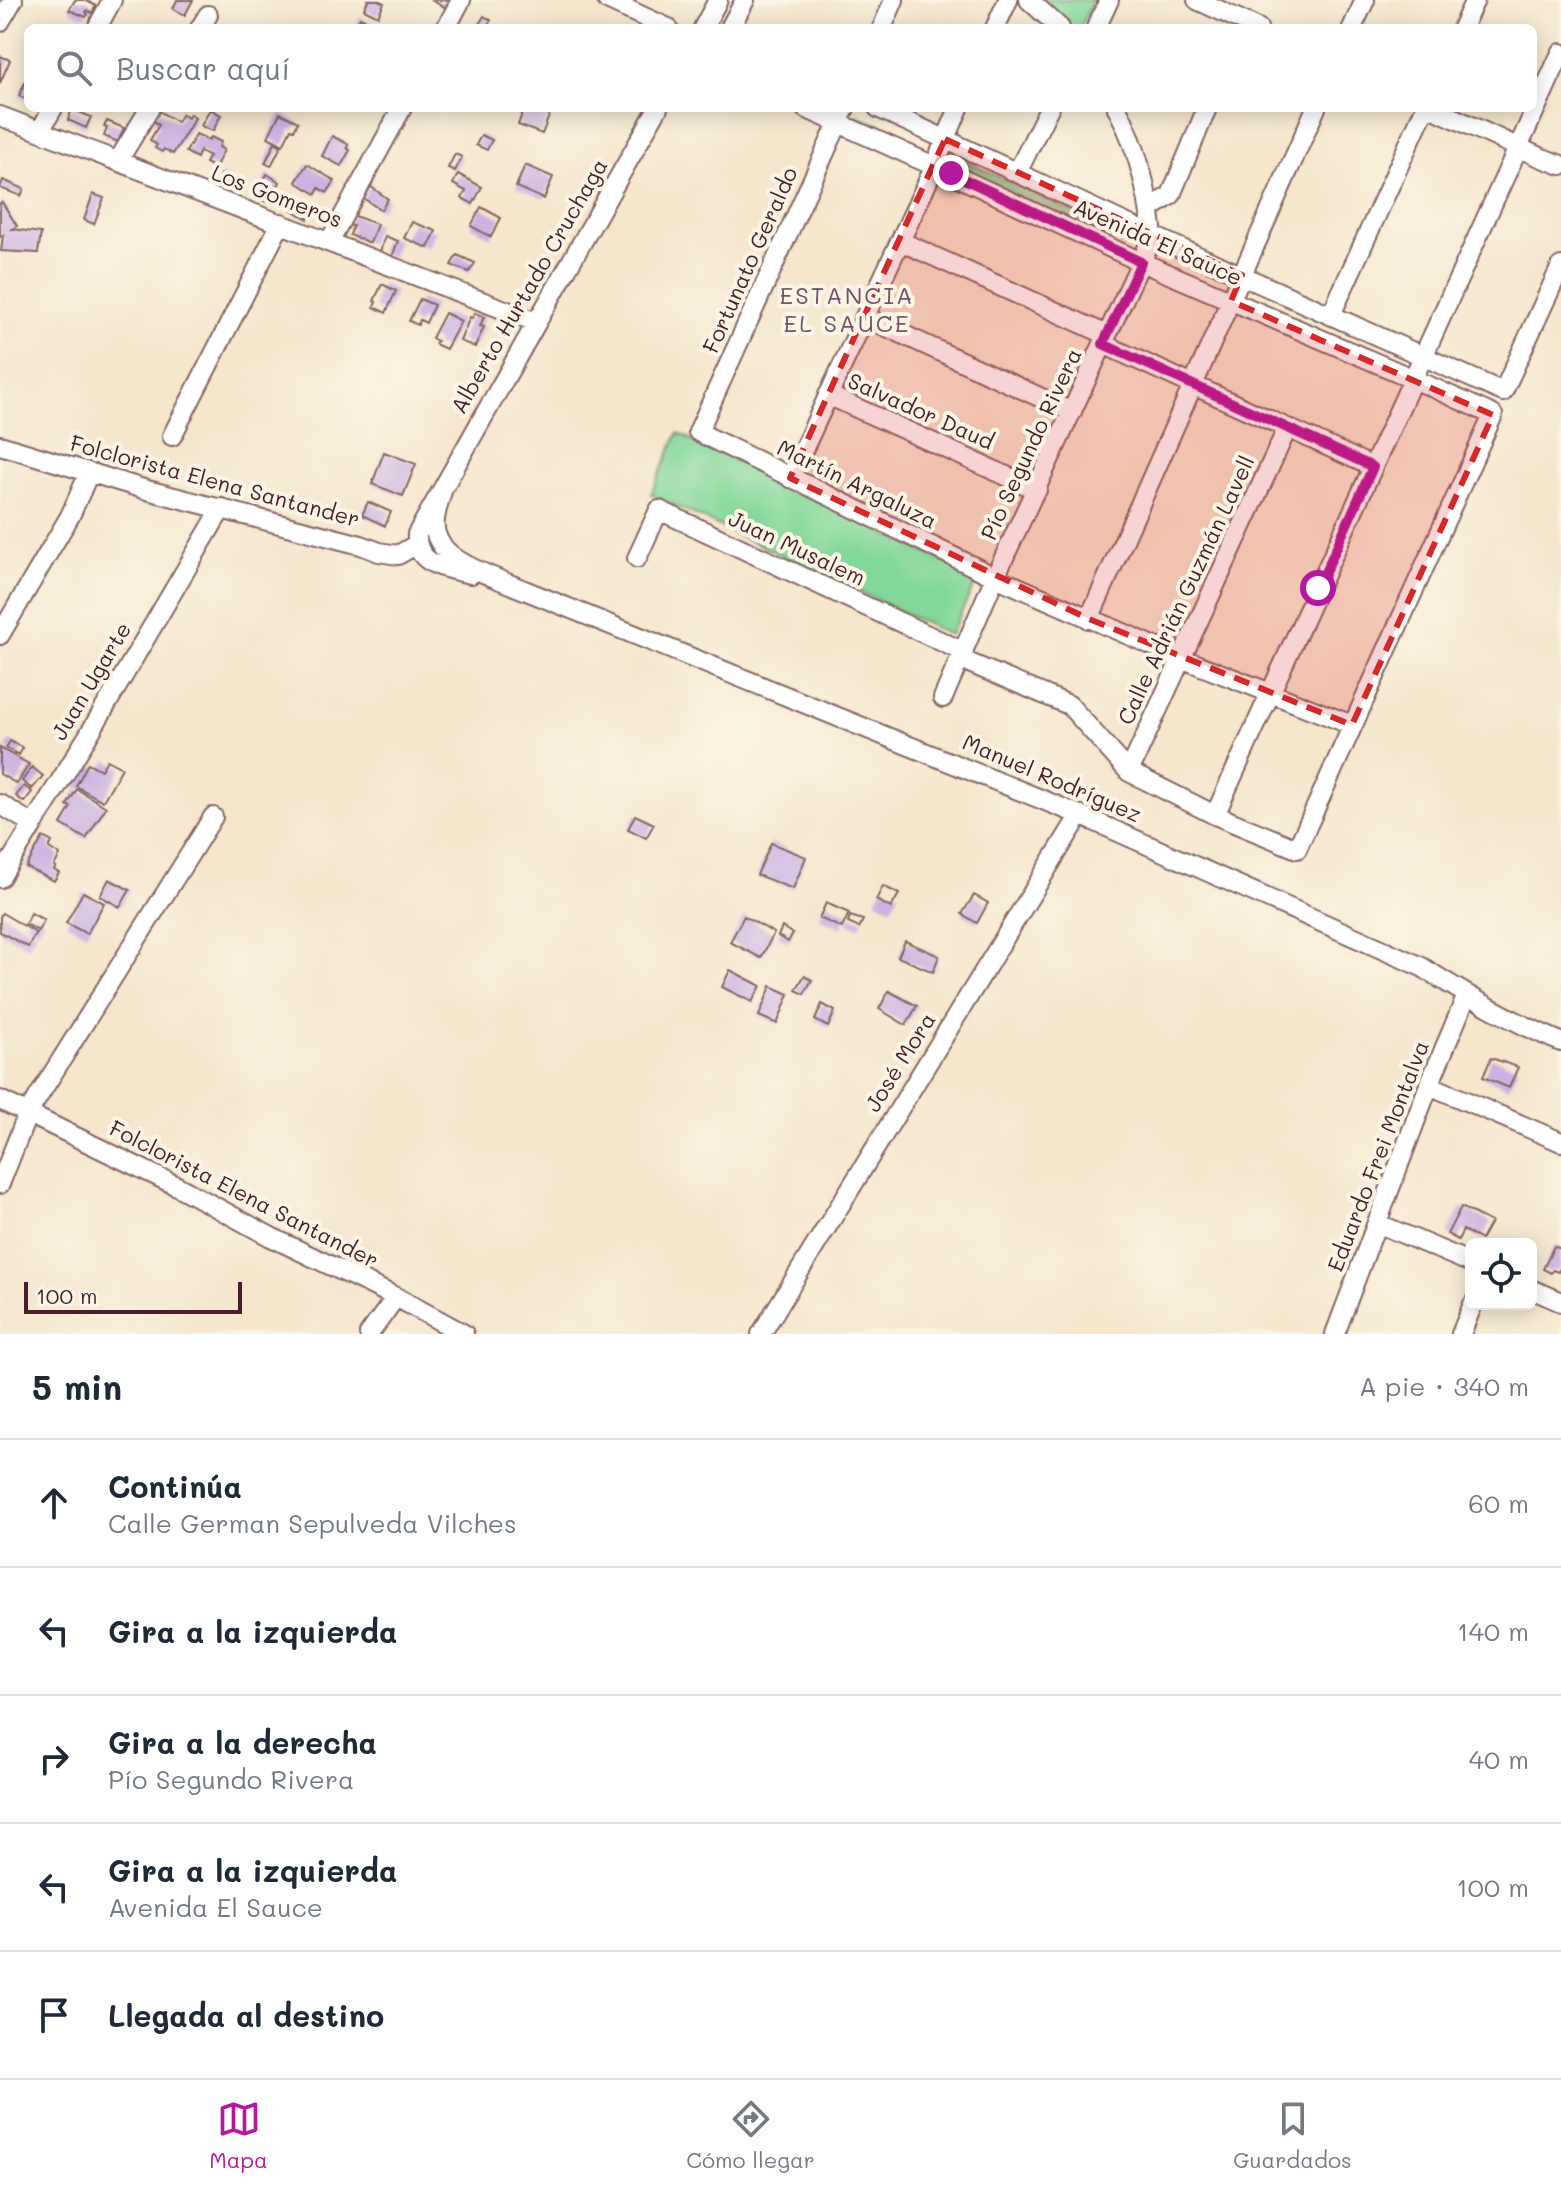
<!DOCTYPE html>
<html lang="es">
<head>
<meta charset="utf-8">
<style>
  :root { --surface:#fff; --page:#f6f6f7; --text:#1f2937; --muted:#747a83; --line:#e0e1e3; --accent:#b5179e }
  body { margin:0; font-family:Mali,sans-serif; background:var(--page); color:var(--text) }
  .controls { position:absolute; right:24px; bottom:24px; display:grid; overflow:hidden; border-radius:12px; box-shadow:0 4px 20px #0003 }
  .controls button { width:72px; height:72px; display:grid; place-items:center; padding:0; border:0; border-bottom:2px solid var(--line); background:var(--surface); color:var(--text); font:40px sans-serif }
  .scale { position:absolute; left:24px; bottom:20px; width:218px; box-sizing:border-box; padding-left:8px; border:4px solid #4a1f2b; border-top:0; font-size:22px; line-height:28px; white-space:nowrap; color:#4a1f2b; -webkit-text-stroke:6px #fcf5e5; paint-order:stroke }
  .stop { position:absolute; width:24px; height:24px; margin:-18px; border:6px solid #b5179e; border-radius:50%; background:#fff }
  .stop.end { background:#b5179e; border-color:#fff; box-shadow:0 2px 8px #0008 }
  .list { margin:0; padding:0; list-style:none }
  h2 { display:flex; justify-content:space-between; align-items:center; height:104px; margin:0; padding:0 32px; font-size:34px }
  h2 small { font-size:26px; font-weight:400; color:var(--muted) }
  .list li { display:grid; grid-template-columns:52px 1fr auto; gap:24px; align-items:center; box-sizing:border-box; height:128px; padding:0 32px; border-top:2px solid var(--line) }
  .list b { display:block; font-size:30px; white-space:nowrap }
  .list p { margin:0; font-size:26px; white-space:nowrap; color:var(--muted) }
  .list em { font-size:26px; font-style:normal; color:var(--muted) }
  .icon { flex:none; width:44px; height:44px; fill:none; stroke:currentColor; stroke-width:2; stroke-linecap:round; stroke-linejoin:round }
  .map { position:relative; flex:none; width:1561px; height:1334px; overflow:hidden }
  .search { position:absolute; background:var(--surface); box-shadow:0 4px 20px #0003; left:24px; right:24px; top:24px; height:88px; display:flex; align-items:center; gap:20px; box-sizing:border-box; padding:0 28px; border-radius:12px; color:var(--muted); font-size:30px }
  .sheet { height:744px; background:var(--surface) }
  nav { display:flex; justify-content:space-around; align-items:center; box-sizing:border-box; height:112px; border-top:2px solid var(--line); background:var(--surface); font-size:22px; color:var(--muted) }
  nav a { display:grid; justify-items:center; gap:4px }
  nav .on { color:var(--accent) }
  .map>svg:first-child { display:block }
  .green { fill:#82d79a; stroke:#667b62; stroke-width:2 }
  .building { fill:#cbb2e2 }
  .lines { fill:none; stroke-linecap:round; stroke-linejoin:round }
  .minor-casing { stroke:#866563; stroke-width:22 }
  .minor { stroke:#fff; stroke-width:18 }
  .route { stroke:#b5179e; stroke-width:10 }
  .marked { fill:#d62828; fill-opacity:0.2; stroke:#d62828; stroke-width:6; stroke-dasharray:16 10; stroke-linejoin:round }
  .labels { text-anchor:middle; stroke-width:8; stroke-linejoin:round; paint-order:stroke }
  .street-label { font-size:22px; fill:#4a1f2b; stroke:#fcf5e5 }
  .neighbourhood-label { font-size:24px; letter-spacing:2px; fill:#77526b; stroke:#fcf5e5 }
</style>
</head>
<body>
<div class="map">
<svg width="1561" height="1334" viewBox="0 0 1561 1334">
  <rect width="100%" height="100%" fill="#fcf5e5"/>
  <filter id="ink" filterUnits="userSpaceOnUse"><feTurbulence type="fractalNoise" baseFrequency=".0125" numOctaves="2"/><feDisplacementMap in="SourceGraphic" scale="16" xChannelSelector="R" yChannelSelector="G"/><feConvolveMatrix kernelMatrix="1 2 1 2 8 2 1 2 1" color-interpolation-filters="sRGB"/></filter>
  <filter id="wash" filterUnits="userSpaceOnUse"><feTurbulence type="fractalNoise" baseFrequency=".006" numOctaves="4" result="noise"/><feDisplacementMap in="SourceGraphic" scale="32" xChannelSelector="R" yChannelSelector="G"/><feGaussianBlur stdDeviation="1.8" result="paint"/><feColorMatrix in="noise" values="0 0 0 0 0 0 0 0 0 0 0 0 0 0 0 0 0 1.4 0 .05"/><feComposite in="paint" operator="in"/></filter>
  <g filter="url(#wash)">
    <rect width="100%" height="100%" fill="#f5e6cc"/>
    <path class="green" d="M1038,0H1093L1080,28H1069Z
      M857,115L914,141L911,147L854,121Z
      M947,152L1114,232L1110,241L943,161Z
      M678,433L978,578L950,635L651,494Z"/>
    <g id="blocks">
      <path class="building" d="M75,0H85L96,6L92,13L87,10L86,12L88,14L86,17L69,10Z
        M177,0H193L185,15L173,9Z
        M368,0H378L384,3L378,16L364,9Z
        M431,0H455L450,10Z
        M484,16L491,20L486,28H482L478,26Z
        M360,17L371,23L369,28H354Z
        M0,56L10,60L0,83Z
        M28,76V100L19,96Z
        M524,108H544L551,111L542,134L518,125Z
        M72,109L91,117L86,128L68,120Z
        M210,109L221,115L213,131L201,126Z
        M159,111L177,122L182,114L188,118L190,114L195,118L173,154L164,149L162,152L155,148L157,145L150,140L159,125L153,120Z
        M280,113L298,122L294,130L291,129L283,145L268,137Z
        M107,121L124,128L118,142L104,136L107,128L104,127Z
        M196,134L209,140L211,137L221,142L219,147L224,150L215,168L205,163L209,156L200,151L197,158L186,152Z
        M481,135L492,140L487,150L476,145Z
        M332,136L348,144L347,148L350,150L341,166L322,156Z
        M275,142L281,146L271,166L265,163Z
        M455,154L462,157L455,171L448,168Z
        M307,164L335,181L327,193L319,188L316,194L296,182Z
        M525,165L553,177L544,199L516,187Z
        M267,174L280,182L268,203L255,196Z
        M458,174L482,187L473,204L462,198L466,191L453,184Z
        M221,175L232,178L229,187L218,184Z
        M3,180L24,189L21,196L0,188Z
        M370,186L388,199L381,210L363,198Z
        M93,194L104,198L94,224L84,220Z
        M299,198L315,206L308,219L292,210Z
        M2,202L17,226L12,229L41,233L38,253L1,251L3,235L0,237V203Z
        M481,207L501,218L491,237L471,226Z
        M352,215L377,224L370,243L350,235L353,226L349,225Z
        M412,222L436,231L428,248L404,238Z
        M385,236L398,241L392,257L380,252Z
        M457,255L475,263L469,272L451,265Z
        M382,284L396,291L386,313L374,307L376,302L374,301Z
        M420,299L434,305L426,323L420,320L418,325L409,321Z
        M445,313L461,321L446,349L435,344L437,341L432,338Z
        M475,313L484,317L480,326L484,327L475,347L460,341L470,317L472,318Z
        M384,452L416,464L403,496L372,484Z
        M368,502L391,512L385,526L362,515Z
        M10,741L23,748L19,755L6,748Z
        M0,748L29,764L17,784L0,774Z
        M107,760L122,768L103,801L76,786L88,763L101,770Z
        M32,767L43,776L32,789L22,781Z
        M24,786L32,792L24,802L16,796Z
        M77,789L106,807L86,839L61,824L71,807L67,805Z
        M635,815L654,824L646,838L628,829Z
        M43,837L52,842L49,848L60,855L54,866L56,867L54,870L59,873L54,881L26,867Z
        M771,843L806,857L793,889L757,875Z
        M109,879L130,890L120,907L100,896Z
        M883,886L899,894L891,908L876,900Z
        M83,892L104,903L87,934L66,923Z
        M974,895L988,903L977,923L962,914Z
        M826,903L849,913L842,928L819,918Z
        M2,913L36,933L28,947L0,932V917Z
        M31,913L44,920L38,931L25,924Z
        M744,916L774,933L761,958L730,942Z
        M850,916L863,920L859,928L848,923Z
        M782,927L793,934L788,942L778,936Z
        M905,941L939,956L933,972L898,957Z
        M730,970L761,986L752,1002L722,987Z
        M804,976L812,980L804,994L796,990Z
        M771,986L789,994L777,1024L759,1016Z
        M889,991L917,1006L906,1025L879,1009Z
        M822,1004L835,1011L828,1027L815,1020Z
        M1491,1058L1518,1067L1509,1088L1483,1077Z
        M1461,1207L1491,1222L1481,1240L1463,1230L1458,1240L1447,1234Z
        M1554,1246L1561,1249V1267L1558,1272L1553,1270L1551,1273L1543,1269Z"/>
    </g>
  </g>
  <g filter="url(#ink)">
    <use href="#blocks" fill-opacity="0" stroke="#866563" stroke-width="2"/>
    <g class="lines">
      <defs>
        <path id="minor" d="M607,0L668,28
          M1029,0L1060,28
          M1197,0L1258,28
          M0,22L13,0
          M97,28L112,0
          M200,28L208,15
          M446,28L461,0
          M703,28L718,0
          M730,28L745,0
          M882,28L894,0
          M995,28L1008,0
          M1096,28L1109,0
          M1352,28L1365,0
          M1462,28L1475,0
          M805,108L934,166L1141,262L1414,379L1493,415L1297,849L1215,815L1129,772L1069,705L960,659
          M845,108L698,432L995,577L1181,658L1352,725
          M878,108L1153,236L1503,392L1561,266
          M1432,108L1537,156L1561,165
          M0,116L536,322
          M40,131L53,108
          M118,161L150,108
          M1017,173L1049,108
          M1150,209L1171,195L1207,108
          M900,241L1107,335
          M329,242L402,108
          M1331,315L1425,108
          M865,317L1072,412
          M1103,344L1373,467
          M828,395L1037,490
          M172,436L281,223
          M0,445L147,490L361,545L379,552L398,555L417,544
          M790,478L928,181L959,108
          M443,488C440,498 436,509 435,520C430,558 485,573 512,585L1080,815L1422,967C1466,995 1512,1022 1561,1042
          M637,558L659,510L964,652
          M471,574C446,568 415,566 417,534L658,108
          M1089,619L1316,108
          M0,635L70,516L89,473
          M943,698L995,577L1153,236C1148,191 1138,148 1117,108
          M1129,772L1287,429
          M0,804L32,824
          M1215,815L1561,53
          M0,878L88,736L222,508
          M1429,1085L1561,1142
          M0,1100L177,1186L271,1237L396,1297L464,1334
          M0,1184L28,1113L213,817
          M1377,1223L1471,1263
          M1531,1289L1561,1302
          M369,1334L396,1297
          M761,1334L1080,815
          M1335,1334L1429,1085L1467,995
          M1461,1334L1473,1304"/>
      </defs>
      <use href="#minor" class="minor-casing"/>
      <use href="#minor" class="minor"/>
    </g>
  </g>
  <g class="lines" filter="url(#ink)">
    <path class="route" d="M951,173L1141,262L1103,344L1373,467L1318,588"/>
  </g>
  <path class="marked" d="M945,139L1242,275L1231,301L1493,415L1352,725L1089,619L790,478Z"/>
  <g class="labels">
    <g class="street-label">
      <text transform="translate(277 196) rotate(21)" y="8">Los Gomeros</text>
      <text transform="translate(1158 242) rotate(24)" y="8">Avenida El Sauce</text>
      <text transform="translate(750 260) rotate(-66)" y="8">Fortunato Geraldo</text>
      <text transform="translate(529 286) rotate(-60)" y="8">Alberto Hurtado Cruchaga</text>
      <text transform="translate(921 411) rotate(24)" y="8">Salvador Daud</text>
      <text transform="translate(1031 444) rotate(-65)" y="8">Pío Segundo Rivera</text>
      <text transform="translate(215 481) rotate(15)" y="8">Folclorista Elena Santander</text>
      <text transform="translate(857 484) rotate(26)" y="8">Martín Argaluza</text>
      <text transform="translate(797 548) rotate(25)" y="8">Juan Musalem</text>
      <text transform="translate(1186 590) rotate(-65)" y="8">Calle Adrián Guzmán Lavell</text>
      <text transform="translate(91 681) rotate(-59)" y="8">Juan Ugarte</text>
      <text transform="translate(1052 778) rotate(23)" y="8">Manuel Rodríguez</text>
      <text transform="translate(900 1062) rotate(-58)" y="8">José Mora</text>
      <text transform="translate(1378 1156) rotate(-69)" y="8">Eduardo Frei Montalva</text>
      <text transform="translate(244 1194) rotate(27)" y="8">Folclorista Elena Santander</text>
    </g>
    <g class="neighbourhood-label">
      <text x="847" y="304">ESTANCIA<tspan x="847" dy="28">EL SAUCE</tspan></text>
    </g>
  </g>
</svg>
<div class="controls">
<button><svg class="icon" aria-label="locate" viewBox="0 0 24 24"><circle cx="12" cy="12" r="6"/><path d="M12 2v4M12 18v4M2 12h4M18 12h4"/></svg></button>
</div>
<div class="scale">100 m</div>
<div class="stop" style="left:1318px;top:588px"></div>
<div class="stop end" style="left:951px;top:173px"></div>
<div class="search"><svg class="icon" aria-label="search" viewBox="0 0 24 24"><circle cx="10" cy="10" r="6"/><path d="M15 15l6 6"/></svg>Buscar aquí</div>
</div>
<section class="sheet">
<h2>5 min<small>A pie · 340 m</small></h2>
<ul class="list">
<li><svg class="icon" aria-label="ahead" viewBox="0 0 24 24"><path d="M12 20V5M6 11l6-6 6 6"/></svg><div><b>Continúa</b><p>Calle German Sepulveda Vilches</p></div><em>60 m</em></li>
<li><svg class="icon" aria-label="left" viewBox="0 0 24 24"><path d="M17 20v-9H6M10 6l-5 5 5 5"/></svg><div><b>Gira a la izquierda</b></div><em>140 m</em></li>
<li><svg class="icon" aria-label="right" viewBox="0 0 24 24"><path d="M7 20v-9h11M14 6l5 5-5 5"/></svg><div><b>Gira a la derecha</b><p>Pío Segundo Rivera</p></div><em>40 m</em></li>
<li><svg class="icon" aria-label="left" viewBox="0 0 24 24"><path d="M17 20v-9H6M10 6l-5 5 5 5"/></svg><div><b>Gira a la izquierda</b><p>Avenida El Sauce</p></div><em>100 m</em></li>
<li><svg class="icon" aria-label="arrive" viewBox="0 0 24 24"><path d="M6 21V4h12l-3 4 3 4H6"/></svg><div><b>Llegada al destino</b></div></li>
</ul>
</section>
<nav>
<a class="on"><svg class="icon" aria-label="map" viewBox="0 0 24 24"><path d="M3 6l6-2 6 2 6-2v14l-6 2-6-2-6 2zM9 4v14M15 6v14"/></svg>Mapa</a>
<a><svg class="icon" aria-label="directions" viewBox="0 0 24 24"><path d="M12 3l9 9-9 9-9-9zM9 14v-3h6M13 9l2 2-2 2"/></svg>Cómo llegar</a>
<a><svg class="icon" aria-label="saved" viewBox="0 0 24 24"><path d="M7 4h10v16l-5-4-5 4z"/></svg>Guardados</a>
</nav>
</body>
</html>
